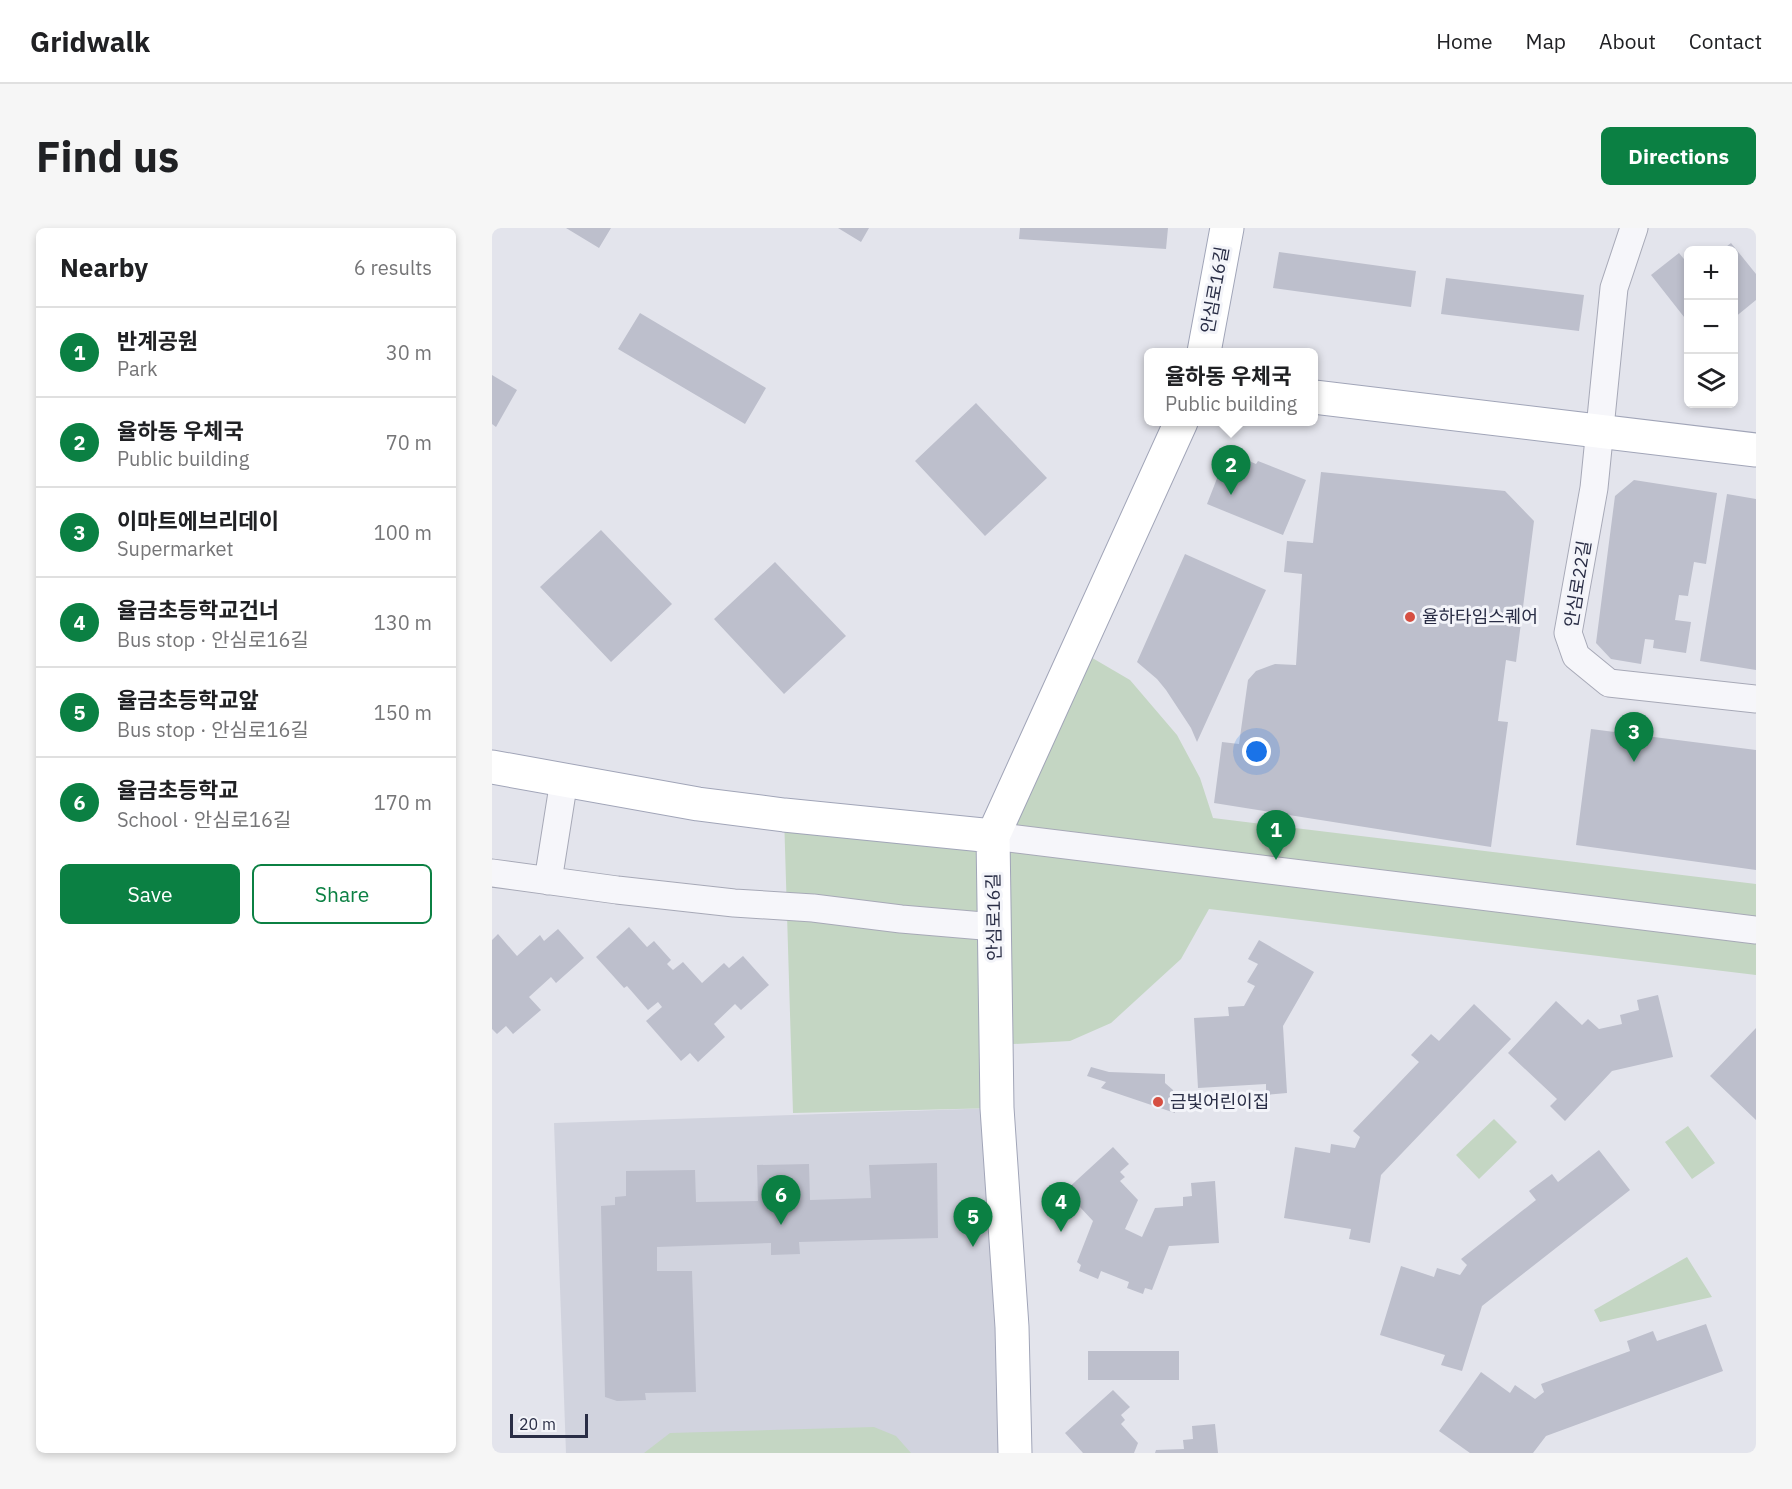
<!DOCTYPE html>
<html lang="en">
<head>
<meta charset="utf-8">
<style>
  :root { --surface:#fff; --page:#f6f6f6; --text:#202124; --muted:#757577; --line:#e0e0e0; --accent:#0b8043 }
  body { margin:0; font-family:"IBM Plex Sans","Noto Sans KR",sans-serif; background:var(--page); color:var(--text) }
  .controls { position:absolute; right:18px; top:18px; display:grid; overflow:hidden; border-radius:9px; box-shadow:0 3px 9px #0003 }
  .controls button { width:54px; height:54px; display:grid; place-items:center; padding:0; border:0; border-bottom:2px solid var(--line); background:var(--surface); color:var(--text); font:30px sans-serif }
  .scale { position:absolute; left:18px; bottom:15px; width:78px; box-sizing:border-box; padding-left:6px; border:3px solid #292d45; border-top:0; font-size:16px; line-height:21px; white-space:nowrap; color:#292d45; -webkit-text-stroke:4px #f3f4f9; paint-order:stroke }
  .you { position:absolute; left:765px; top:524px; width:21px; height:21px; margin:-15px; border:4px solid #fff; border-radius:50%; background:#1a73e8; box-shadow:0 0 0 9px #1a73e833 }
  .badge { display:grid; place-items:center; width:39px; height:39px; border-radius:50%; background:var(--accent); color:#fff; font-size:20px; font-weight:700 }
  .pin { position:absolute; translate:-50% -50px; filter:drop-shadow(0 2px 3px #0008) }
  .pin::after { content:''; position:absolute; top:32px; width:21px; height:18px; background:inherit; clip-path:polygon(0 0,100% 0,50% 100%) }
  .popup { position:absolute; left:652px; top:120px; width:174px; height:78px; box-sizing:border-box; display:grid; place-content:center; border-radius:9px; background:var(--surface); filter:drop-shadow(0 2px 4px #0005); font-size:20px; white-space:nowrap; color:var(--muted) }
  .popup b { font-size:22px; color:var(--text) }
  .popup::after { content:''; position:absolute; left:50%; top:100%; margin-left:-12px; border:12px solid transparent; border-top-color:var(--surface) }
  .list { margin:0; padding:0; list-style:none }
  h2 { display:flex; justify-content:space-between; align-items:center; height:78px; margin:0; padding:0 24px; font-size:26px }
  h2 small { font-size:20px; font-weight:400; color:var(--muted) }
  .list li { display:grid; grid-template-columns:39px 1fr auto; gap:18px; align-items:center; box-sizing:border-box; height:90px; padding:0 24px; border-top:2px solid var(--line) }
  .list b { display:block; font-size:22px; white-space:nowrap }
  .list p { margin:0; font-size:20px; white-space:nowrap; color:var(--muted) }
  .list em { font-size:20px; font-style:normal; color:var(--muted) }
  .actions { display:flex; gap:12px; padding:18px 24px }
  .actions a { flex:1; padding:14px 0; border:2px solid var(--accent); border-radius:9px; text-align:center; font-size:21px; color:var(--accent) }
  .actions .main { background:var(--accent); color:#fff }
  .icon { flex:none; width:33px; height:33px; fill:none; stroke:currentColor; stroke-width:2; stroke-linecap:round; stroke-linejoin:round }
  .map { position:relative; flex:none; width:1264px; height:1225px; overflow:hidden; border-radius:9px }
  header { display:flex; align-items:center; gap:36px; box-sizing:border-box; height:84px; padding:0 30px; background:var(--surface); border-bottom:2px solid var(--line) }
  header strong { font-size:28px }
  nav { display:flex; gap:33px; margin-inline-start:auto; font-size:21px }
  .intro { display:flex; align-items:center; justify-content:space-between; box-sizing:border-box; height:144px; padding:0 36px }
  h1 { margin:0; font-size:42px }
  .button { padding:15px 27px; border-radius:9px; background:var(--accent); color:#fff; font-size:21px; font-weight:700 }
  main { display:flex; gap:36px; padding:0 36px }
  aside { flex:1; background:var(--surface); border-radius:9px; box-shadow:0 3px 9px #0003 }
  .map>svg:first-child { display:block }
  .built { fill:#d1d3de }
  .green { fill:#c4d6c3 }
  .building { fill:#bdbfcc }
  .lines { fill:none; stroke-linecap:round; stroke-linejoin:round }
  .minor-casing { stroke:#a7a9b7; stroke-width:29 }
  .major-casing { stroke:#a1a5b8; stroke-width:35 }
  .minor { stroke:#f6f6fa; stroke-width:27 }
  .major { stroke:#fff; stroke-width:33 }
  .poi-dot { fill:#d64f42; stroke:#f3f4f9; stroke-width:2 }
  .labels { text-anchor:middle; stroke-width:6; stroke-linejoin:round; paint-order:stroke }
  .street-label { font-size:18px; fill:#292d45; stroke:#f3f4f9 }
  .poi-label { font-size:18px; fill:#292d45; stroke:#f3f4f9; text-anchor:start }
</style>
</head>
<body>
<header>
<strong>Gridwalk</strong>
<nav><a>Home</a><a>Map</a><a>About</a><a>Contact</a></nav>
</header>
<div class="intro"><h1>Find us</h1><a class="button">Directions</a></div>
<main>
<aside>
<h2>Nearby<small>6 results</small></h2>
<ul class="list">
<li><span class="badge">1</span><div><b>반계공원</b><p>Park</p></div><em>30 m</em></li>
<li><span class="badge">2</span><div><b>율하동 우체국</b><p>Public building</p></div><em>70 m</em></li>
<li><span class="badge">3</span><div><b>이마트에브리데이</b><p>Supermarket</p></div><em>100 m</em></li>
<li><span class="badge">4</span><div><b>율금초등학교건너</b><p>Bus stop · 안심로16길</p></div><em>130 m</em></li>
<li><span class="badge">5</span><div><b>율금초등학교앞</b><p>Bus stop · 안심로16길</p></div><em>150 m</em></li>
<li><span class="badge">6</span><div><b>율금초등학교</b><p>School · 안심로16길</p></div><em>170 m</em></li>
</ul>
<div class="actions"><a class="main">Save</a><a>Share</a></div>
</aside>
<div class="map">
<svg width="1264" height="1225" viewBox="0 0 1264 1225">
  <rect width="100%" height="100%" fill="#e3e4ec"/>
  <path class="built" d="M505,880L523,1225H74L62,895Z"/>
  <path class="green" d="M585,421L638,452L685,507L708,550L721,590L1264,656V747L717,681L689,731L619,795L578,813L503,817L505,880L301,885L292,587L501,608Z
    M1002,891L1025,914L987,951L964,927Z
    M1196,898L1223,935L1200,951L1173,914Z
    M1195,1029L1220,1069L1108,1094L1102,1082Z
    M382,1199L404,1208L419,1225H152L178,1205Z"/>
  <path class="building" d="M74,0H119L107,20Z
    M346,0H377L369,14Z
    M528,0H676L674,21L527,11Z
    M1239,15L1264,46V72L1242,90V22H1230Z
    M787,24L924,43L919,79L781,60Z
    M1187,25L1196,36V94L1159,47Z
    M954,50L1092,67L1087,103L949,86Z
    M148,85L274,160L253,196L126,121Z
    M0,147L25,162L4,199L0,196Z
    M484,175L555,250L493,308L423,233Z
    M743,227L764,236L766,233L814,252L791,307L715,276L731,235L739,238Z
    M829,244L1013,263L1042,293L1024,434L1014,432L1006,493L1016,494L999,619L722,575L730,514L747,516L756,452L764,443L783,436L804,437L810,346L792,344L795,313L821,315Z
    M1142,252L1225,265L1214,336L1202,334L1196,368L1187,367L1183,392L1199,394L1194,425L1161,420L1162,412L1153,411L1149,436L1119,431L1104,415L1123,268Z
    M1235,266L1264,271V442L1208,433Z
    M109,302L180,376L119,434L48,359Z
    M693,326L774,362L705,514L699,500L674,462L665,451L645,434Z
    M283,334L354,408L292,466L222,391Z
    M1099,501L1264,522V642L1084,617Z
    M137,699L155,719L162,713L179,732L175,736L181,742L191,734L210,755L232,735L237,740L251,728L277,757L249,782L243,776L222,796L233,809L206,834L198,825L189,833L154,793L170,779L166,774L156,782L135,758L132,760L104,729Z
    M66,701L92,730L64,755L59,749L37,769L49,782L21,806L14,798L5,806L0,801V712L6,706L25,728L48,707L52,713Z
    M767,712L822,744L791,798L795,865L774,867V856L706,860L702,790L737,788L736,779L752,778L763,758L755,754L766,736L756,731Z
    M1166,767L1181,829L1120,843L1073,893L1058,878L1065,871L1016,825L1064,773L1090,797L1096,791L1107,801L1130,796L1128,787L1147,782L1145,772Z
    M982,776L1019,811L889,947L878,1015L857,1011L859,1001L792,990L803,919L838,925L839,916L863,920L868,909L861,903L927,834L919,827L939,806L947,813Z
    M1264,800V892L1218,848Z
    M599,839L617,844L673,846V855L681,862L683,885L609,860L614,854L595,848Z
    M621,919L637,936L628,944L633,949L628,953L646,972L633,1001L650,1009L663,980L691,978V969L700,968L699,955L723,953L727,1015L677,1018L660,1062L653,1060L651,1066L635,1060L637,1054L609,1043L606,1051L587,1043L589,1037L585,1034L601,993L573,963Z
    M1107,922L1138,962L990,1078L970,1143L949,1137L953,1127L888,1107L909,1038L942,1049L945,1040L968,1047L975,1037L969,1031L1044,972L1037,963L1060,946L1066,954Z
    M445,935L446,1010L307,1014L308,1026L279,1027V1015L165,1019V1043H200L204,1164L153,1165L154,1172L125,1173L113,1169L109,978L123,977V969L134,968V943L203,942L204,974L266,973L265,937L317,936L318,972L379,970L377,937Z
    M1214,1096L1231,1143L1054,1208L1041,1225H978L947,1203L989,1144L1018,1165L1023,1157L1043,1171L1052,1164L1049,1156L1138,1123L1135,1113L1161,1103L1165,1113Z
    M596,1123H687V1152H596Z
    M621,1162L638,1179L629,1187L633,1192L629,1196L646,1215L642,1225H591L573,1205Z
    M723,1196L726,1225H663L664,1222L692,1221L691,1212L701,1211L700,1198Z"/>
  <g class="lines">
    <defs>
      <path id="minor" d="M1142,0L1122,60L1102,260L1076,405L1084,428L1117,455L1264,471
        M501,608L1264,702
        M0,645L125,662L242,675L321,680L409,691L503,699
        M56,653L72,552"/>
      <path id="major" d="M712,124L735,0
        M822,169L1264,222
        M0,539L206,576L292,587L501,608
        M523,1225L520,1099L505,880L501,608L689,194"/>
    </defs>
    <use href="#minor" class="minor-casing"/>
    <use href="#major" class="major-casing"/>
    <use href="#minor" class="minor"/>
    <use href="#major" class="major"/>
  </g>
  <g class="poi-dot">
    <circle cx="918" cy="389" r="6"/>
    <circle cx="666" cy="874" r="6"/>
  </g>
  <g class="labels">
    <g class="street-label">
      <text transform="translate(723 62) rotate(-80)" y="6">안심로16길</text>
      <text transform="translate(1086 356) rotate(-81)" y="6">안심로22길</text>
      <text transform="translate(502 689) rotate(-91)" y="6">안심로16길</text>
    </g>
    <g class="poi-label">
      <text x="930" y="395">율하타임스퀘어</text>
      <text x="678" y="880">금빛어린이집</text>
    </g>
  </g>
</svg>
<div class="controls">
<button>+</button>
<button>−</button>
<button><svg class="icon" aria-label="layers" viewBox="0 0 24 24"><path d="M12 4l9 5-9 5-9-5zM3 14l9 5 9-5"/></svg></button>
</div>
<div class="scale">20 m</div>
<div class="you"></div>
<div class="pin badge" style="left:784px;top:632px">1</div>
<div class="pin badge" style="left:739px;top:267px">2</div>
<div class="popup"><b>율하동 우체국</b>Public building</div>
<div class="pin badge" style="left:1142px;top:534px">3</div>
<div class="pin badge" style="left:569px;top:1004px">4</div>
<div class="pin badge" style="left:481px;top:1019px">5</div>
<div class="pin badge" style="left:289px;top:997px">6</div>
</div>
</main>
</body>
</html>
